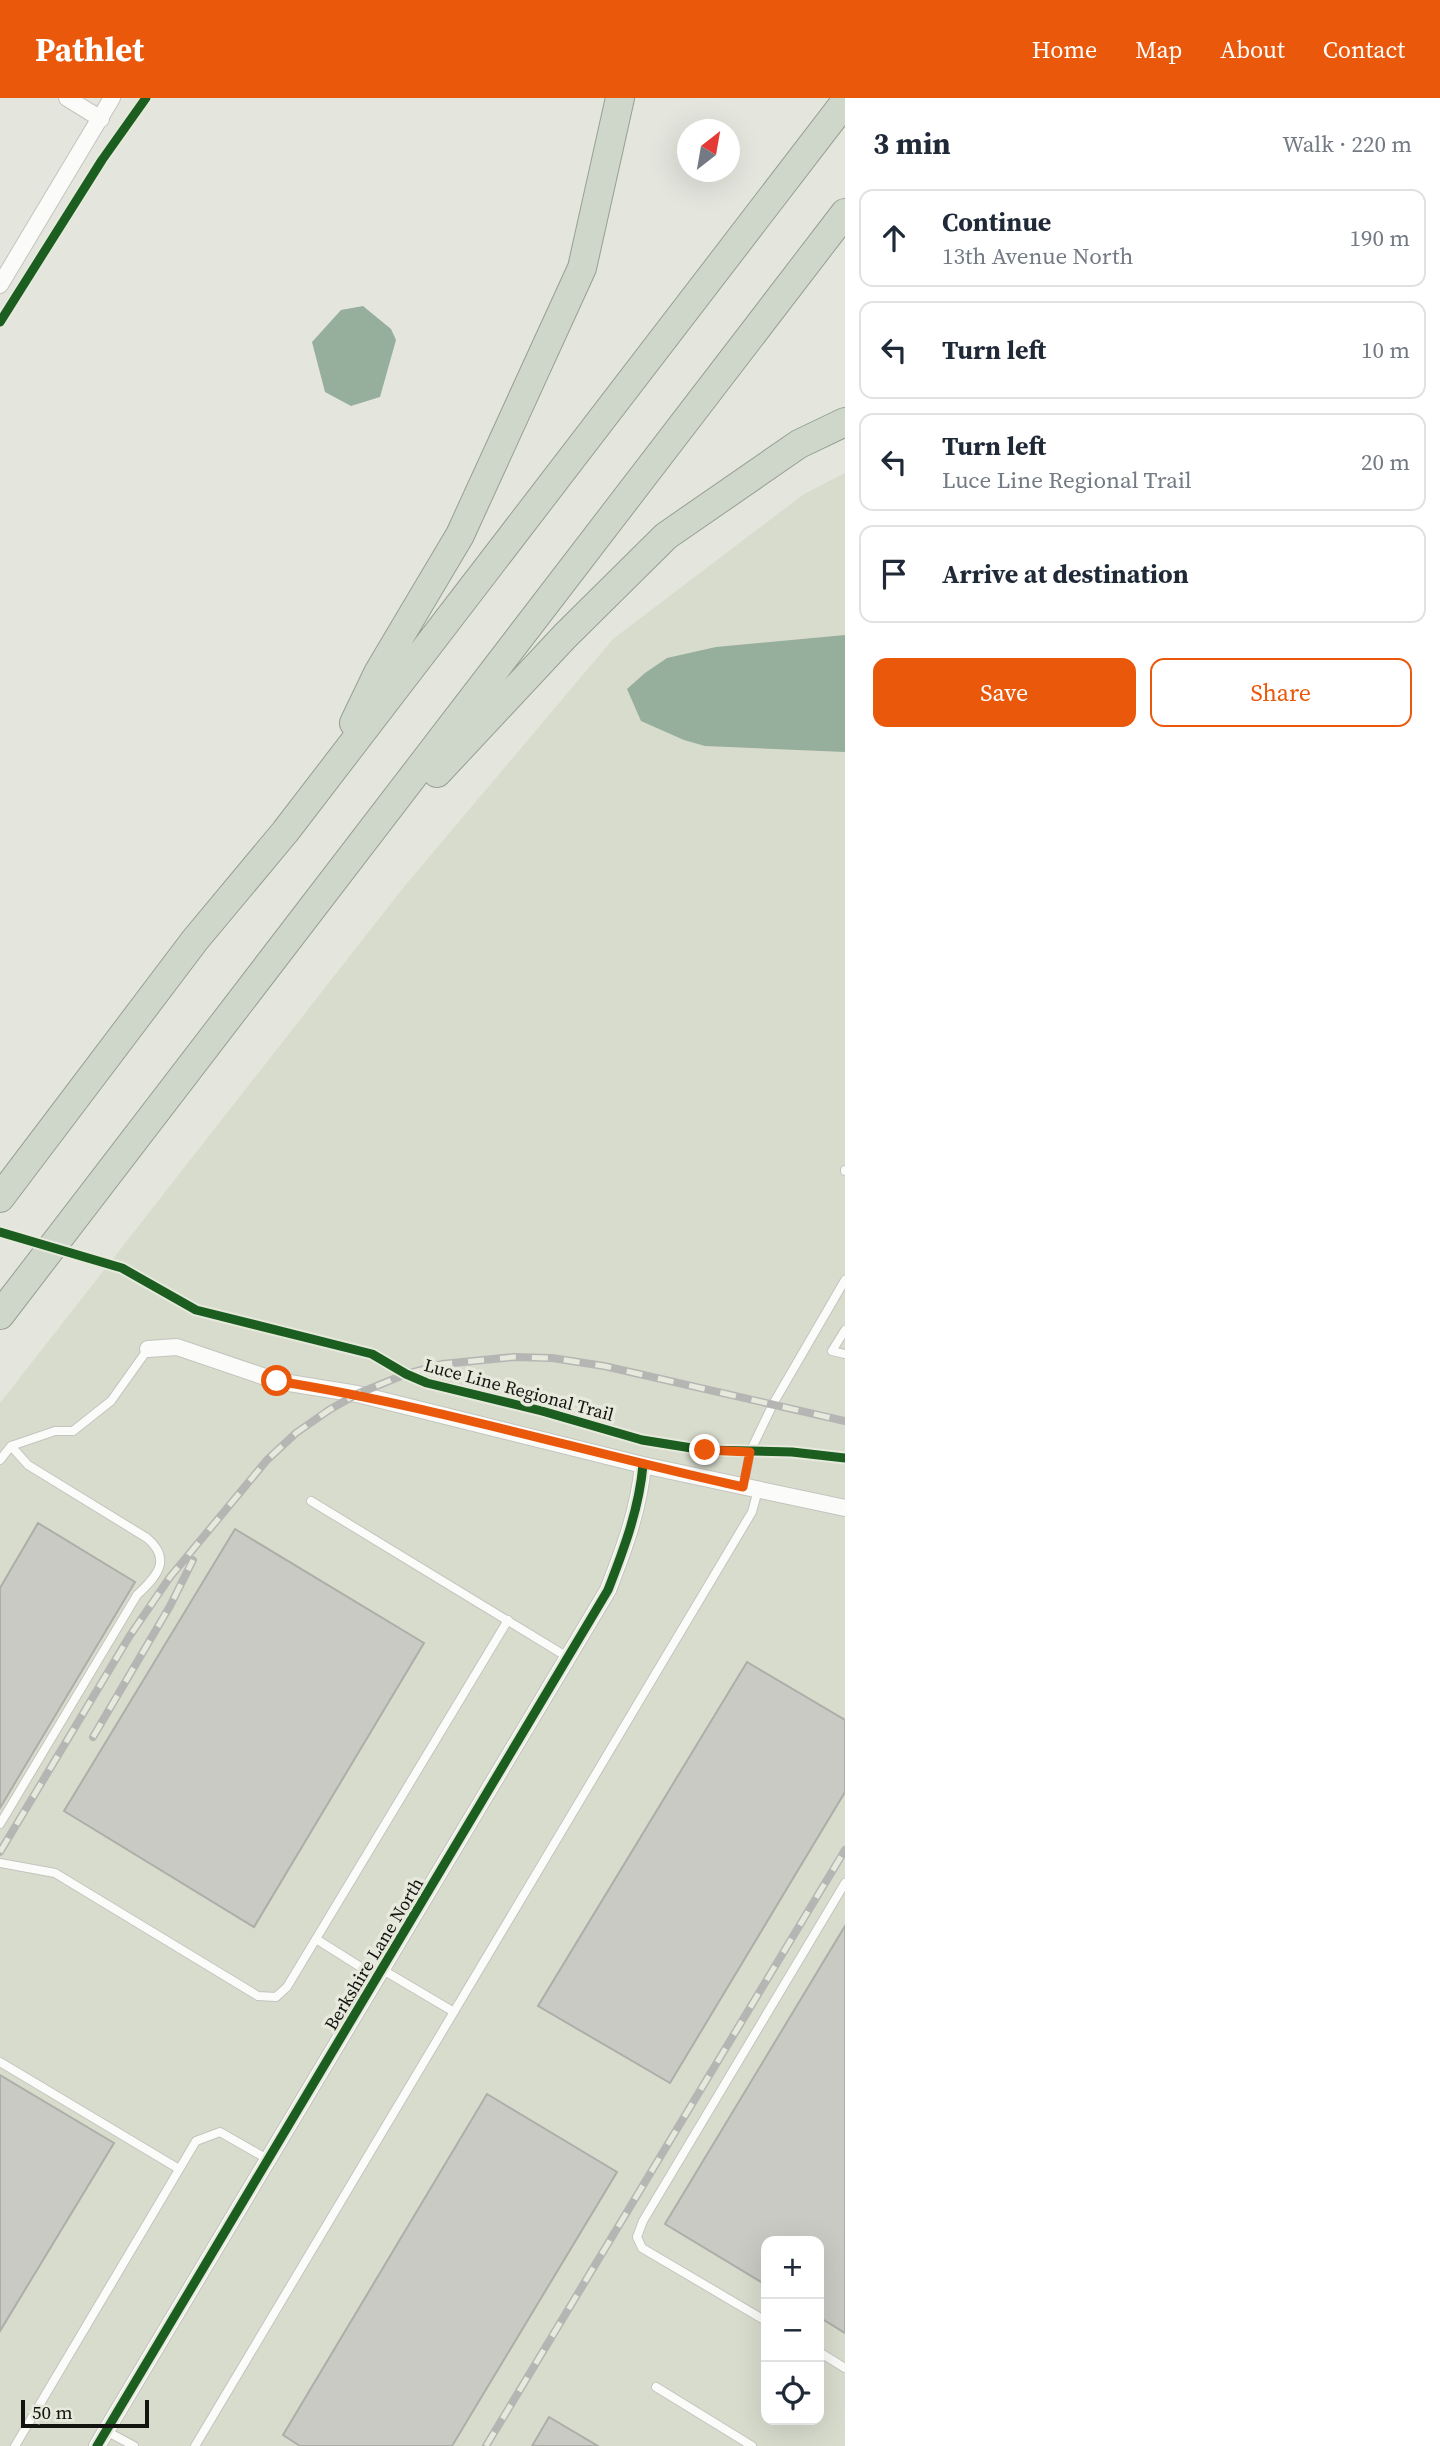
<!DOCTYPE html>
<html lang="en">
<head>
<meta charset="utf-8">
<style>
  :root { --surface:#fff; --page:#f2f2f3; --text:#1f2937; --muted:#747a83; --line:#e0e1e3; --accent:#ea580c }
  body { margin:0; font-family:"Source Serif 4",serif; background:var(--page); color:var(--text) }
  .controls { position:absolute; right:21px; bottom:21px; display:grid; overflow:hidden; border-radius:14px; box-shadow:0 7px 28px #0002 }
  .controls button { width:63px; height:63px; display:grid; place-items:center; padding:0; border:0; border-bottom:2px solid var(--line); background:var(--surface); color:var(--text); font:35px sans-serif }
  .compass { position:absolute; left:677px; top:21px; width:63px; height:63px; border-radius:50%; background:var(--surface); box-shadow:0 7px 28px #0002; rotate:31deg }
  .scale { position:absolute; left:21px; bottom:18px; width:128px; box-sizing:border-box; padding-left:7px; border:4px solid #131410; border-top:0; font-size:19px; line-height:24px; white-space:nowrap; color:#131410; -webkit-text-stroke:5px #e6e9db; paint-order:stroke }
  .stop { position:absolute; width:21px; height:21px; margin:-16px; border:5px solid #ea580c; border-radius:50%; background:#fff }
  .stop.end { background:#ea580c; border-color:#fff; box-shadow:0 2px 7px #0008 }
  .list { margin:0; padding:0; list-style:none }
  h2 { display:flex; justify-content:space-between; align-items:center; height:91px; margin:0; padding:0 28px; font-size:30px }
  h2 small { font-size:23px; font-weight:400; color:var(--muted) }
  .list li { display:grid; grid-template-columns:46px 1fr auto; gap:21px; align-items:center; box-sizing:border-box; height:98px; margin:0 14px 14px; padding:0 14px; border:2px solid var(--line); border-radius:14px }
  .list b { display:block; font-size:26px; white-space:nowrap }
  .list p { margin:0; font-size:23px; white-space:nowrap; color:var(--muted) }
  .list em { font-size:23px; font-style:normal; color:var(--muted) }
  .actions { display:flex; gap:14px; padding:21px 28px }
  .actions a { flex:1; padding:16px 0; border:2px solid var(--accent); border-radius:14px; text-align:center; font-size:24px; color:var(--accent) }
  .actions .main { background:var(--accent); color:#fff }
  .icon { flex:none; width:38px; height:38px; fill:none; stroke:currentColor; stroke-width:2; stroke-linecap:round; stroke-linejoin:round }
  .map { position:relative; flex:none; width:845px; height:2348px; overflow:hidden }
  header { display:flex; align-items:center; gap:42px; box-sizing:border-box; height:98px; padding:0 35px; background:var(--accent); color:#fff }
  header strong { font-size:33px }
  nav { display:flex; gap:38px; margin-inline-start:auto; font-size:24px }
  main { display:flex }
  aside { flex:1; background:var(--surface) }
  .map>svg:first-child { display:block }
  .built { fill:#d8dccd; fill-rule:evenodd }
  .water { fill:#96ae9c }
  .building { fill:#cacac5; stroke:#aeaea9; stroke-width:2 }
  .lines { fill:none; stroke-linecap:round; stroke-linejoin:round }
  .lane-casing { stroke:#c3c4be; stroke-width:10 }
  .street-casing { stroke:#c3c4be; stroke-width:18 }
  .highway-casing { stroke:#96a090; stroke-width:30 }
  .lane { stroke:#fbfbfa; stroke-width:8 }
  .street { stroke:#fbfbfa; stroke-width:16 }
  .highway { stroke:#cfd6ca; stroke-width:28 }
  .rail-casing { stroke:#b5b6b4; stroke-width:8 }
  .rail { stroke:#e6e9db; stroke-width:5; stroke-dasharray:16; stroke-linecap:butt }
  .cycleway-casing { stroke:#e6e9db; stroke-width:13 }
  .cycleway { stroke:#1b5e20; stroke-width:9 }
  .route { stroke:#ea580c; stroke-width:9 }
  .labels { text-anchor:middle; stroke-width:7; stroke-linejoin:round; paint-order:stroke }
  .street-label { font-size:18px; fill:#131410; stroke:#e6e9db }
</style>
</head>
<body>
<header>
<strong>Pathlet</strong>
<nav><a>Home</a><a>Map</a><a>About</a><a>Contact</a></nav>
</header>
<main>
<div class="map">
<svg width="845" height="2348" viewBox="0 0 845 2348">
  <rect width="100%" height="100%" fill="#e4e6de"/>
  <path class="built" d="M845,375V2348H0V1305L403,790L613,541L804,396ZM766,2143H819V2322H766Z"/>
  <path class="water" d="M363,208L391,231L396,242L380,299L351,308L325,294L312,244L341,212Z
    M845,537V654L705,648L684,642L641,623L627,591L645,575L667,560L716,549Z"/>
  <path class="building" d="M38,1425L135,1484L0,1710V1490Z
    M235,1431L424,1545L254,1829L64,1713Z
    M747,1564L845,1622V1694L670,1985L538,1908Z
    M845,1828V2235L819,2219V2143H766V2187L665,2126Z
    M0,1977L114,2045L0,2233Z
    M487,1996L617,2074L452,2348H300L283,2337Z
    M549,2319L598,2348H532Z"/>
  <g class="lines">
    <defs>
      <path id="lane" d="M845,1072V1073
        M845,1232L832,1253L845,1256
        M0,1362L11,1348L55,1333H73L111,1303L148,1251
        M743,1389L750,1354L773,1306L845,1182
        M311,1403L569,1560
        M0,1726L137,1497C156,1479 173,1462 147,1440L28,1367L11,1348
        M0,1765L55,1775L258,1898L276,1899L287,1889L508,1522
        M316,1841L378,1880
        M383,1872L454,1914
        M0,1964L179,2071
        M766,2223L642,2150L637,2139L643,2123L845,1785
        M819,2254L845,2270
        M656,2289L752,2348
        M106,2333L134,2348
        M15,2348L196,2043L220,2034L269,2062
        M195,2348L752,1414L758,1392"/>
      <path id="street" d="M67,0L101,21
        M0,187L112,0
        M148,1251L177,1249L277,1283L357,1296L643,1367L845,1410
        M97,2348L608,1492C624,1451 639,1411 643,1367"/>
      <path id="highway" d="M354,625L378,575L460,437L582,170L620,0
        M437,675L565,538L666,438L799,346L845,324
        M0,1100L195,842L285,734L845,4
        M0,1217L845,115"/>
    </defs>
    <use href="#lane" class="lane-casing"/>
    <use href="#street" class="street-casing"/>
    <use href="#highway" class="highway-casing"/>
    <use href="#lane" class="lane"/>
    <use href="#street" class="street"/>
    <use href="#highway" class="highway"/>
    <defs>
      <path id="rail" d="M93,1639L170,1508L193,1462
        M0,1754L129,1539L170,1479L267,1362L296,1335L329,1312L357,1296L406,1276L442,1266L514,1259L552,1260L604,1268L845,1323
        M486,2348L845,1752"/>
    </defs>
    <use href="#rail" class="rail-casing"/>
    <use href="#rail" class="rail"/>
    <defs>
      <path id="cycleway" d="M0,224L102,62L146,0
        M0,1134L122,1170L196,1212L372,1256L406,1276L427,1285L542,1313L642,1342L704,1352L792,1354L845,1360
        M97,2348L608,1492C624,1451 639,1411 643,1367"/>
    </defs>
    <use href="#cycleway" class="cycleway-casing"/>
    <use href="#cycleway" class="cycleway"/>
  </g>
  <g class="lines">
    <path class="route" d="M277,1283C434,1308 587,1355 743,1389L750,1354L705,1352"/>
  </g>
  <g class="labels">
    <g class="street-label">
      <text transform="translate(519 1292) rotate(15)" y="6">Luce Line Regional Trail</text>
      <text transform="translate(374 1856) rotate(-59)" y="6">Berkshire Lane North</text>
    </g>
  </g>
</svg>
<div class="controls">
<button>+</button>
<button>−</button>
<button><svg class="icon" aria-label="locate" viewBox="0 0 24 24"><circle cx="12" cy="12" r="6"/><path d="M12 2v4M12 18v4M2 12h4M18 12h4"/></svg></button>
</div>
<svg class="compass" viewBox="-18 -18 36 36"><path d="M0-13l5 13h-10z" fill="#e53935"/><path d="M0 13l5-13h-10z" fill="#747a83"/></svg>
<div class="scale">50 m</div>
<div class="stop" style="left:277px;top:1283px"></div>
<div class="stop end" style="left:705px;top:1352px"></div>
</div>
<aside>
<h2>3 min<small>Walk · 220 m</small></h2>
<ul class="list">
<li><svg class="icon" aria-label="ahead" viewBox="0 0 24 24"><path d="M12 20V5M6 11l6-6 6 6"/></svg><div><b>Continue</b><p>13th Avenue North</p></div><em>190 m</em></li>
<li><svg class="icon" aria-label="left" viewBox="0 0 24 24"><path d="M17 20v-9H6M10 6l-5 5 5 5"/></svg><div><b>Turn left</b></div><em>10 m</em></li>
<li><svg class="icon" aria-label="left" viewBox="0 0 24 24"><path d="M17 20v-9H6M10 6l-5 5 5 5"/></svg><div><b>Turn left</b><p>Luce Line Regional Trail</p></div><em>20 m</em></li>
<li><svg class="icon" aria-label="arrive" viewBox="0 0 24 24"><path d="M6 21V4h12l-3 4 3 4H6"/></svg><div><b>Arrive at destination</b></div></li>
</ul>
<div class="actions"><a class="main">Save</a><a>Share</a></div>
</aside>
</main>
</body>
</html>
